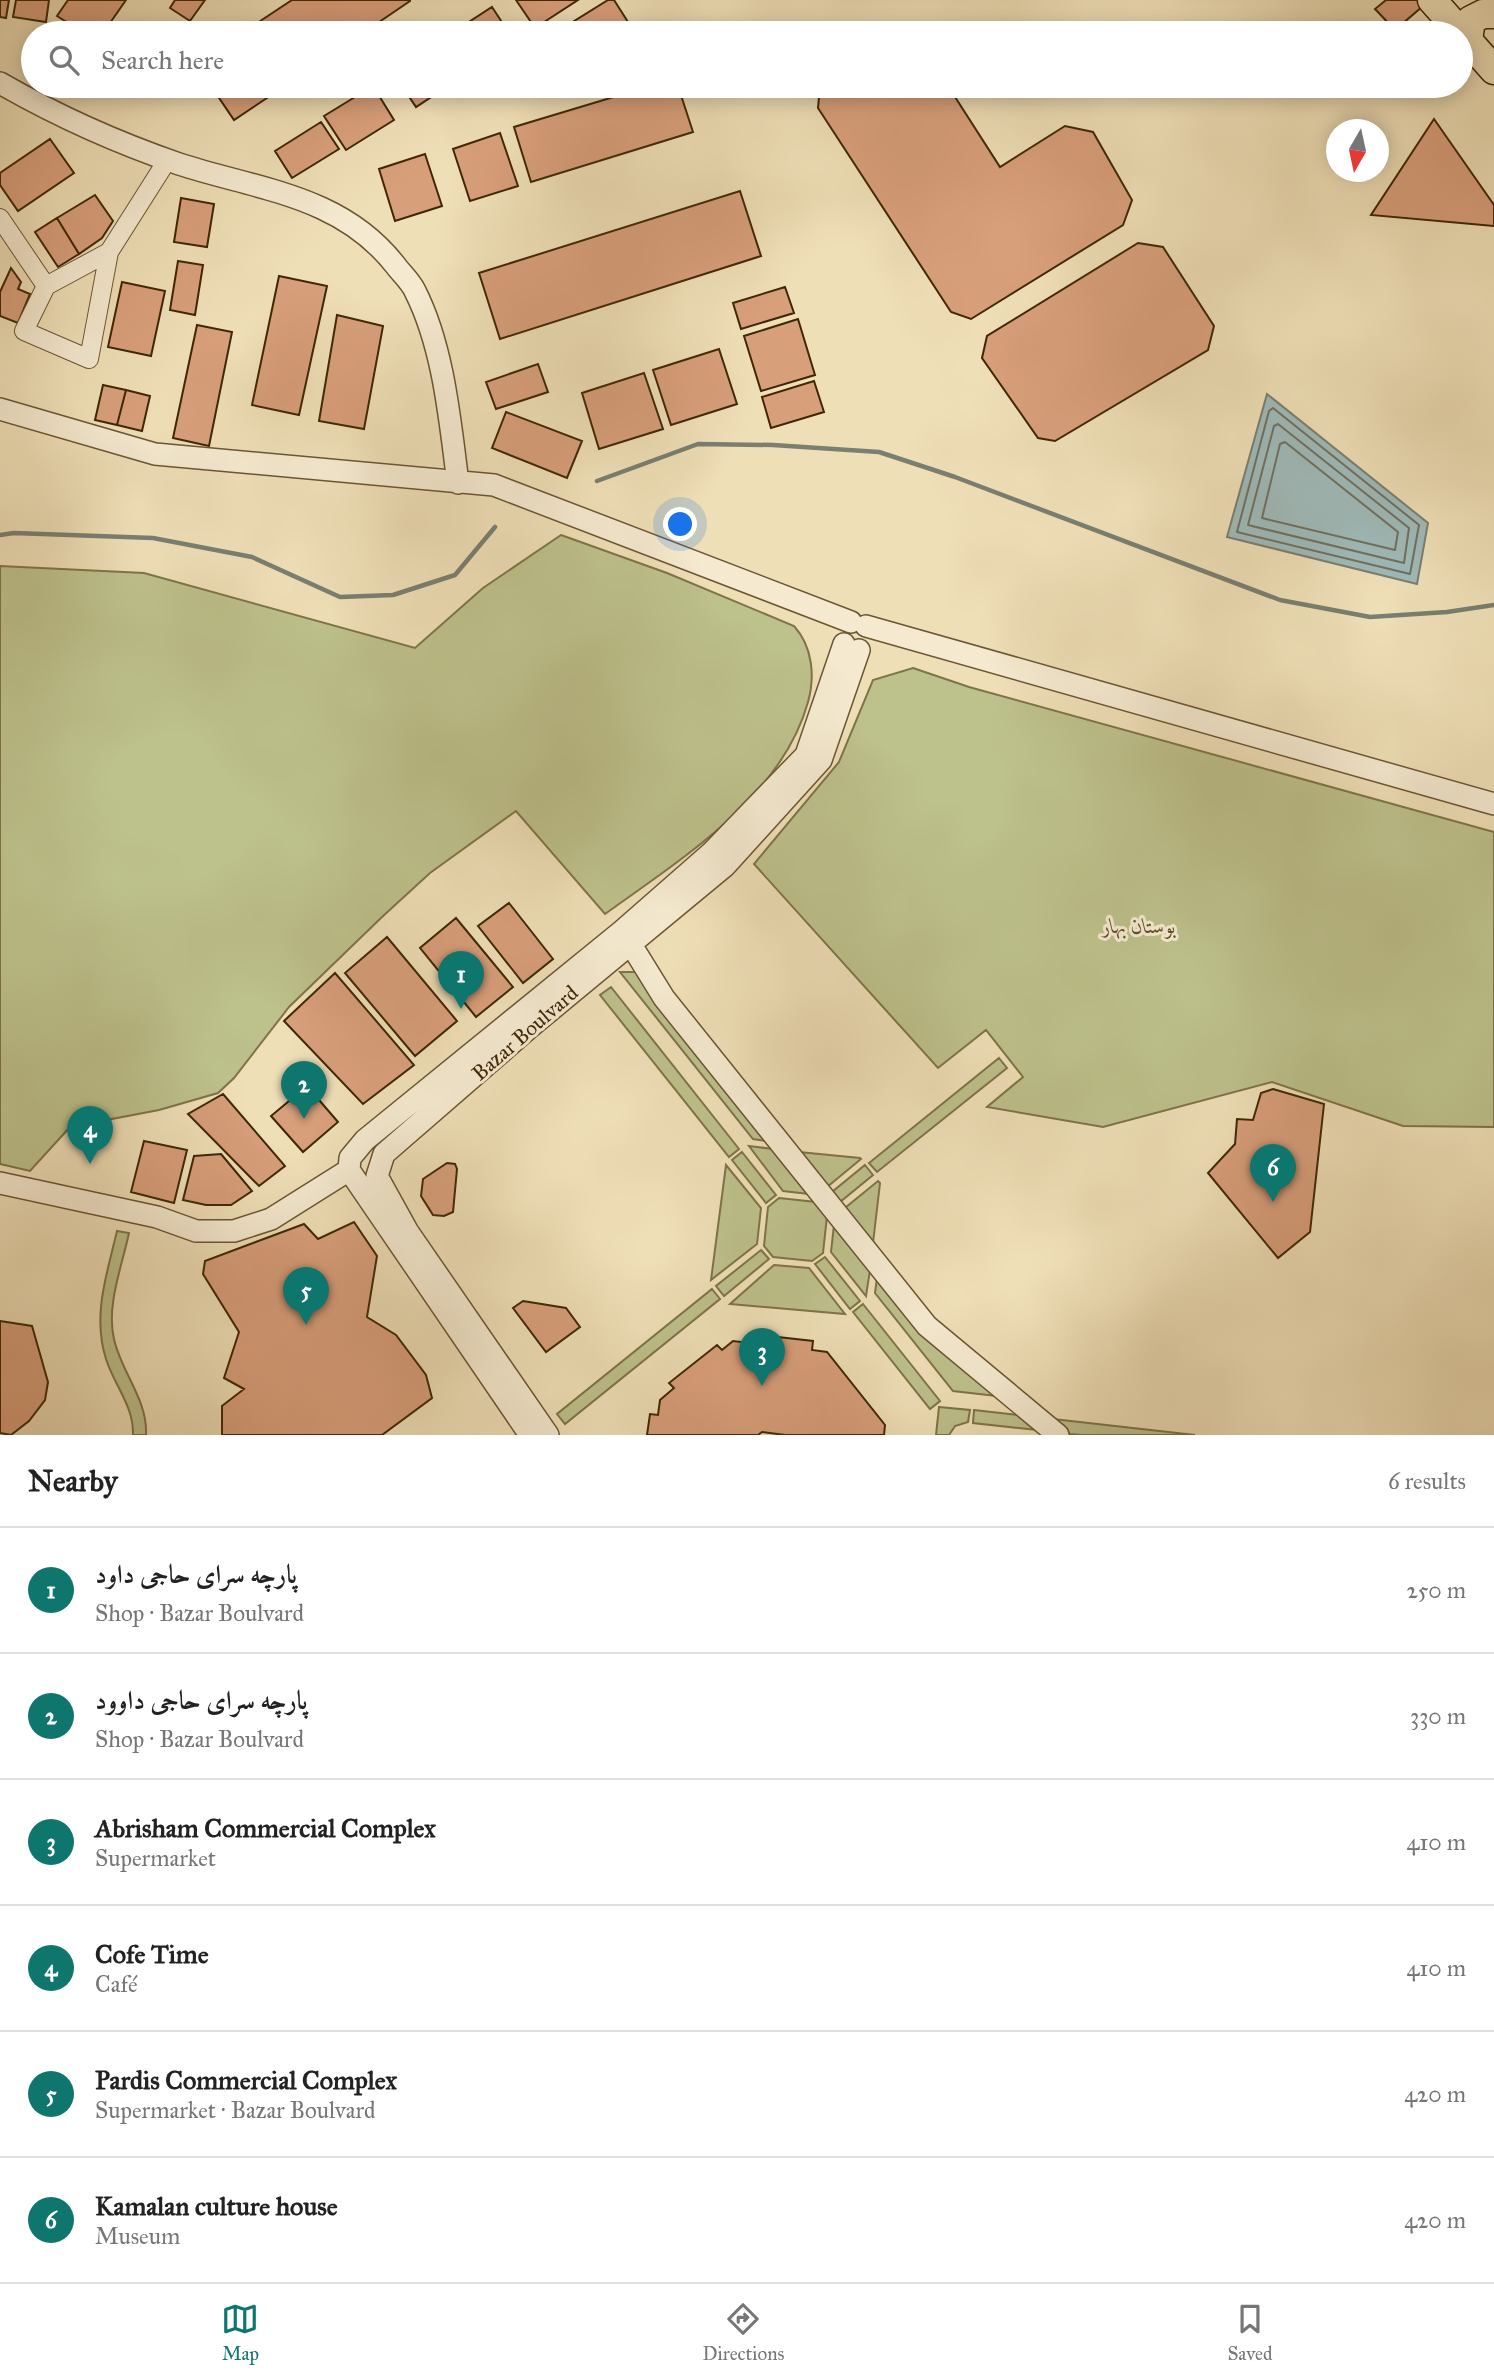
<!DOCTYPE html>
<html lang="en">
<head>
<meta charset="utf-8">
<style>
  :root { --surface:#fff; --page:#f6f6f6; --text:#222; --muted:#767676; --line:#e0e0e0; --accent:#0f766e }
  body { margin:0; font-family:"IM FELL Great Primer",Amiri,serif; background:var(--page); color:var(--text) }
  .compass { position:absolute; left:1326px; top:119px; width:63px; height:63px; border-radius:50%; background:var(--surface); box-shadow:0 4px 18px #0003; rotate:189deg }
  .you { position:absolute; left:681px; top:525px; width:24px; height:24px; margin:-18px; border:5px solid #fff; border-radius:50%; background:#1a73e8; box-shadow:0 0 0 10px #1a73e833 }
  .badge { display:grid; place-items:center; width:46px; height:46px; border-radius:50%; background:var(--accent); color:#fff; font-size:23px; font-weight:700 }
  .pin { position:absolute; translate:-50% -58px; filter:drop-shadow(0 2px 4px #0008) }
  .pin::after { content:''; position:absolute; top:37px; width:24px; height:21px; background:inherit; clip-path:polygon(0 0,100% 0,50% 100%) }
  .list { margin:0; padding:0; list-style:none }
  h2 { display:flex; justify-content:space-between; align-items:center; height:91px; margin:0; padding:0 28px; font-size:30px }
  h2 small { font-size:23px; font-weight:400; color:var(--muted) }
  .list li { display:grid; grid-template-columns:46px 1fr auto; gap:21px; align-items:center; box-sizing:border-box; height:126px; padding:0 28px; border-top:2px solid var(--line) }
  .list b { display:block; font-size:26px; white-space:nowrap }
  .list p { margin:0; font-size:23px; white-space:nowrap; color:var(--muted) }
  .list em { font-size:23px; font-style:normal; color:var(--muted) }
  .icon { flex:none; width:38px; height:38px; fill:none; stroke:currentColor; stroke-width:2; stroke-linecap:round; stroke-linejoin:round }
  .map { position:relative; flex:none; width:1494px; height:1435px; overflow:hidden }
  .search { position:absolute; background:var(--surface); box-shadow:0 4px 18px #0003; left:21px; right:21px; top:21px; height:77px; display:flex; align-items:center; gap:18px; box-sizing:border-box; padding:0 24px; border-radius:38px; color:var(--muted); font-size:26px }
  .sheet { height:847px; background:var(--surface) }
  nav { display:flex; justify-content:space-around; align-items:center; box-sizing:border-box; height:98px; border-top:2px solid var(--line); background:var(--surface); font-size:19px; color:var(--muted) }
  nav a { display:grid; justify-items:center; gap:4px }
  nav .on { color:var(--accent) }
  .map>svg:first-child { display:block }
  .green { fill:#bdc18c; stroke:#7e7448; stroke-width:2 }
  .water { fill:#9fbab9; stroke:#797f71; stroke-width:2 }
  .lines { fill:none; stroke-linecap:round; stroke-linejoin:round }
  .shore { stroke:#6f705f; stroke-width:2 }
  .stream { stroke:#797f71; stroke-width:4.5 }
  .building { fill:#d89f7b; stroke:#3f2705; stroke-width:2 }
  .minor-casing { stroke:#6b5532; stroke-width:20 }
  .tertiary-casing { stroke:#6b5532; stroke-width:24 }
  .trunk-casing { stroke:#3f2705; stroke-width:31 }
  .minor { stroke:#f5ead0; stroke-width:18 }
  .tertiary { stroke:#f5ead0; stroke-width:21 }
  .trunk { stroke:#efdfb7; stroke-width:28 }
  .labels { text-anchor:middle; stroke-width:6; stroke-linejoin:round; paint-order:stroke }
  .park-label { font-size:21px; font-style:italic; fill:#5e4e27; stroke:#f5ead0 }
  .street-label { font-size:21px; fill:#3f2705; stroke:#f5ead0 }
</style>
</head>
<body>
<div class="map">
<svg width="1494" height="1435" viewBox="0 0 1494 1435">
  <rect width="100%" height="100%" fill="#efdfb7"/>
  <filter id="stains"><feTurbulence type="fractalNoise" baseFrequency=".00286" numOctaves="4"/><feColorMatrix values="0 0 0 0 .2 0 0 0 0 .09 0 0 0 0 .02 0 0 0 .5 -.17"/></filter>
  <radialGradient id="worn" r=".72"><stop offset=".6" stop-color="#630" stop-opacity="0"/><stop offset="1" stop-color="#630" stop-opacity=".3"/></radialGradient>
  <path class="green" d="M561,535L667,573L794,626C813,647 815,677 808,702C782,797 681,859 605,914L516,811L430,873L382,917L289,1007L234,1078L218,1093L159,1110L70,1127L30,1171L0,1164V566L144,573L415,648L483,588Z
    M913,668L969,687L1494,832V1127L1403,1126L1272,1082L1103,1127L987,1107L1023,1077L986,1030L938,1068L754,864L839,762L873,680Z
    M620,972H640L766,1141L753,1139Z
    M611,987L739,1149L729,1157L600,995Z
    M999,1058L1007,1068L877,1172L869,1163Z
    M749,1146L773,1149L809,1194L783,1191Z
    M742,1152L776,1195L766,1203L732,1160Z
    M799,1152L860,1158L861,1159L827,1187Z
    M726,1165L761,1208L757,1244L711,1280Z
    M865,1165L873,1175L840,1202L832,1192Z
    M878,1181L880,1183L873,1243L845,1208Z
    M779,1198L816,1202L827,1216L823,1253L812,1261L773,1257L764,1246L768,1207Z
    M834,1225L870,1270L866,1296L831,1252Z
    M117,1231L129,1233C122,1266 106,1306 114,1339C121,1372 148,1400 146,1435H133C134,1406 114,1385 106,1359C92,1315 107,1274 117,1231Z
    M761,1250L769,1259L724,1296L716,1286Z
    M825,1257L860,1301L850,1309L815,1264Z
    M774,1265L809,1268L845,1314L730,1304Z
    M877,1278L996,1396L953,1391L875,1293Z
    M712,1289L720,1299L565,1424L557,1414Z
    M863,1304L940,1401L930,1409L853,1312Z
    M939,1407L970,1410L968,1422L955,1426L949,1435H936Z
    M974,1410L1019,1415L1037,1430L973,1423Z
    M1053,1419L1195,1435H1083L1070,1434Z"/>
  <path class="water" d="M1267,394L1428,523L1417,584L1227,537Z"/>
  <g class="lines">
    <path class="shore" d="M1273,408L1419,525L1410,574L1237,532L1269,411Z
      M1278,424L1409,528L1404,563L1248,525L1274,426Z
      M1285,442L1398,532L1395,550L1262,518L1280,444Z"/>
    <path class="stream" d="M597,481L698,444L773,445L879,452L955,477L1280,600L1370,617L1447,612L1494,605
      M0,535L14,533L153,538L252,557L340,597L393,595L455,575L495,527"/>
  </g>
  <path class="building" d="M0,0H9L6,18L0,17Z
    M16,0H49L46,22L13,17Z
    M68,0H126L103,33H84L57,16Z
    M175,0H205L190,21L170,8Z
    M292,0H410V1L363,33H242Z
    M516,0H578L535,28Z
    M608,0H614L635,33H555Z
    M1386,0H1430L1395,30L1375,9Z
    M492,7L509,33H452Z
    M211,86H285L234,120Z
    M373,86L394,120L346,150L324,116Z
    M402,86H448L416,107Z
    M650,86H678L693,132L531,182L514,127Z
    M820,86H948L1000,167L1065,126L1093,132L1132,200L1123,225L971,319L951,312L818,108Z
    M1434,119L1494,205V226L1371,215Z
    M321,122L339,149L292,178L275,151Z
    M500,133L518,186L470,201L453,149Z
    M50,139L74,173L18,211L0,185V173Z
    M425,154L442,206L395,221L379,169Z
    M740,191L761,256L500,339L479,273Z
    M95,195L113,221L102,238L79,254L57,218Z
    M181,198L214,204L207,247L174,242Z
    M57,218L79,254L58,267L35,232Z
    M1138,243L1163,247L1214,326L1208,350L1055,441L1038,438L982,358L987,336Z
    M178,261L203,265L195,315L170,310Z
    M11,268L21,282L18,289L30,294L18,323L0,316V292Z
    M279,276L327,286L299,415L252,405Z
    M122,282L165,291L151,356L108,347Z
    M785,287L794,313L741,329L733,303Z
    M337,315L383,326L364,429L319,421Z
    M798,319L815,375L761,391L744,336Z
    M197,325L232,332L209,446L173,438Z
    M719,349L737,404L671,425L653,370Z
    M538,364L548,392L496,409L486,382Z
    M644,373L663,429L599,449L582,393Z
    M814,381L824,412L771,428L762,397Z
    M103,385L126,390L117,425L95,420Z
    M126,390L150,396L142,431L117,425Z
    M506,412L582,441L567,478L492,448Z
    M509,903L553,959L523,983L478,926Z
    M456,918L513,987L476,1017L420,948Z
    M387,937L457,1021L415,1056L345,973Z
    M335,973L414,1065L363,1104L284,1021Z
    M307,1086L338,1122L303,1152L271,1116Z
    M1273,1089L1324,1104L1310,1232L1278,1258L1208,1173L1235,1144L1237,1119L1253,1120L1261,1093Z
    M223,1094L285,1166L259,1186L188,1114Z
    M144,1141L187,1150L174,1203L131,1192Z
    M221,1154L252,1191L231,1205H206L183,1200L194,1156Z
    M447,1163L455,1164L457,1169L453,1212L444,1216L433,1215L421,1196L423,1179Z
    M354,1222L377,1256L367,1317L396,1335L426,1375L432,1398L382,1435H222V1406L244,1389L224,1378L239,1332L203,1274L205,1261L304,1224L318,1239Z
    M523,1301L566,1308L580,1327L546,1352L513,1308Z
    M0,1321L32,1326L48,1382L45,1400L29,1421L11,1435L0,1433Z
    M750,1334L813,1341L812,1350L827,1352L885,1425L884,1435H785L762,1432L758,1435H647L650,1414L658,1415L660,1400L674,1388L669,1383L717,1345L722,1350L733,1341L749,1343Z"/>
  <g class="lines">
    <defs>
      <path id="minor" d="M0,218L46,286
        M109,252L89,359L24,331L46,286L109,252L168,159"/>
      <path id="tertiary" d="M0,83C59,117 115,142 179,164C259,190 341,195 396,266C402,274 411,282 415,291C444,348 450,422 458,483
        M0,409L155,454L494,485L851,622
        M866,626L1494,804
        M630,943L664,998L927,1326L1058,1435
        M349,1170L350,1158L365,1140L622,931L711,853L806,755L844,644
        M349,1170L530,1435
        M0,1183L157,1217L196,1231H234L271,1219L349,1170
        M548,1435L408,1232L377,1176L384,1154L529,1028L725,866L821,760L859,650"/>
      <path id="trunk" d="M1432,0L1494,70
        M1468,40L1471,20L1483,14H1494"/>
    </defs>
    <use href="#minor" class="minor-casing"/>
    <use href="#tertiary" class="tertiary-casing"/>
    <use href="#trunk" class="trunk-casing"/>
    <use href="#minor" class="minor"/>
    <use href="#tertiary" class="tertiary"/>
    <use href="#trunk" class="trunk"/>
  </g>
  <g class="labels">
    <g class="park-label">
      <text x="1139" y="933">بوستان بهار</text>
    </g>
    <g class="street-label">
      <text transform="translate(525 1033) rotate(-41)" y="7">Bazar Boulvard</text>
    </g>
  </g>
  <rect width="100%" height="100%" filter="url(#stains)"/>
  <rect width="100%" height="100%" fill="url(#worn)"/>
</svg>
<svg class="compass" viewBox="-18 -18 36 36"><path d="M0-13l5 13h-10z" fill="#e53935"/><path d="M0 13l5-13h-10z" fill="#767676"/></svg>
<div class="you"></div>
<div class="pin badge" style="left:461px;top:1009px">1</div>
<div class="pin badge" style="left:304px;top:1119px">2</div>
<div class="pin badge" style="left:762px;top:1386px">3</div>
<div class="pin badge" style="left:90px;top:1164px">4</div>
<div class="pin badge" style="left:306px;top:1325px">5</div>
<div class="pin badge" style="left:1273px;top:1202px">6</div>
<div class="search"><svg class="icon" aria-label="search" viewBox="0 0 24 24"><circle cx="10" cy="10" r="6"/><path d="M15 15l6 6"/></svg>Search here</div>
</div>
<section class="sheet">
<h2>Nearby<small>6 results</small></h2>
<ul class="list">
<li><span class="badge">1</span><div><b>پارچه سرای حاجی داود</b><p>Shop · Bazar Boulvard</p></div><em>250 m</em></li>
<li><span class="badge">2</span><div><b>پارچه سرای حاجی داوود</b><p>Shop · Bazar Boulvard</p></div><em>330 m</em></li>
<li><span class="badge">3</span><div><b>Abrisham Commercial Complex</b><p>Supermarket</p></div><em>410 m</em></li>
<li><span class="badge">4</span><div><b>Cofe Time</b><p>Café</p></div><em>410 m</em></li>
<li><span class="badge">5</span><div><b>Pardis Commercial Complex</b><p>Supermarket · Bazar Boulvard</p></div><em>420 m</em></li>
<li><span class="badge">6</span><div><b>Kamalan culture house</b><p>Museum</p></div><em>420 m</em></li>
</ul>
</section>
<nav>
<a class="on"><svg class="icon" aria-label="map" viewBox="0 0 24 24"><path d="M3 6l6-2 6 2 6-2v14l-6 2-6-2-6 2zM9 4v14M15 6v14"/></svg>Map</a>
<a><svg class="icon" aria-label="directions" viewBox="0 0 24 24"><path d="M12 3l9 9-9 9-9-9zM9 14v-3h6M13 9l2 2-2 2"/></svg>Directions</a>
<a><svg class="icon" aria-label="saved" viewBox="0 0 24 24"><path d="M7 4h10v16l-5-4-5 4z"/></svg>Saved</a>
</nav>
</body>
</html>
